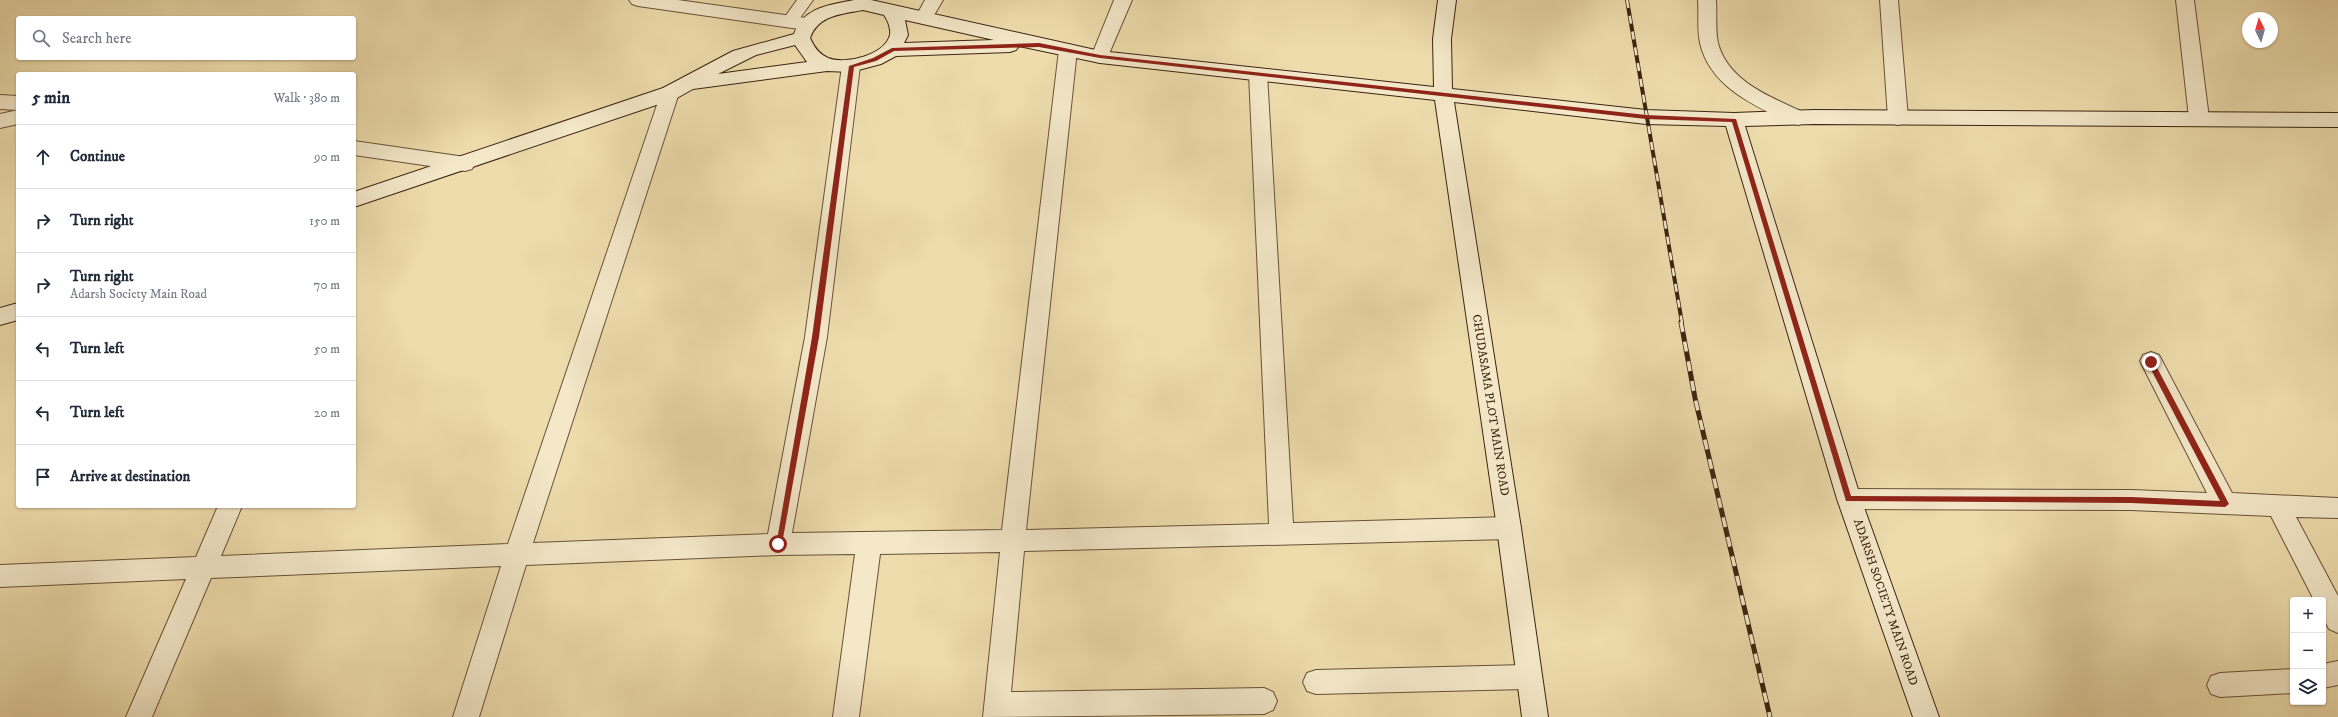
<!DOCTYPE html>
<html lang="en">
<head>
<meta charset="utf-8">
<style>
  :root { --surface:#fff; --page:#f6f6f7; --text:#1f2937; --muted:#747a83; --line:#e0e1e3 }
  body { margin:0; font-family:"IM FELL DW Pica",serif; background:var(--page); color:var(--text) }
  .controls { position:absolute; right:12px; bottom:12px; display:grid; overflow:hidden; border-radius:4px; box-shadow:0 1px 3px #0004 }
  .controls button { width:36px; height:36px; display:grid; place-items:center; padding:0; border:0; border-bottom:1px solid var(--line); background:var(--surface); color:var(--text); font:20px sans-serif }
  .compass { position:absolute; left:2242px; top:12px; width:36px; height:36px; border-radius:50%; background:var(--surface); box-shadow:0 1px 3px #0004; rotate:355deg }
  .stop { position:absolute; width:12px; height:12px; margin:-9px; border:3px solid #8f2418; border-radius:50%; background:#fff }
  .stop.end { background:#8f2418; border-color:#fff; box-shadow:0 1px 4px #0008 }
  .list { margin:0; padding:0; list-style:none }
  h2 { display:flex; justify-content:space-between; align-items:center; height:52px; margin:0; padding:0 16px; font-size:17px }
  h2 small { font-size:13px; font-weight:400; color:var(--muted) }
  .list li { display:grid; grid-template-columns:26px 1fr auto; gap:12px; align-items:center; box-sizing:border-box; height:64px; padding:0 16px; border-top:1px solid var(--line) }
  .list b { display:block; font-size:15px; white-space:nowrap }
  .list p { margin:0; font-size:13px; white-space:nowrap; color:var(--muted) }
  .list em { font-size:13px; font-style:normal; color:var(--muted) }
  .icon { flex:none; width:22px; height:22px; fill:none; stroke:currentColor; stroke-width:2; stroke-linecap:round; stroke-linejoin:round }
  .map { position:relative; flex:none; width:2338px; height:717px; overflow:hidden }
  .search { position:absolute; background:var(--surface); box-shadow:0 1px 3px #0004; left:16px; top:16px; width:340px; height:44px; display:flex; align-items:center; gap:10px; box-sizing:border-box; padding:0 14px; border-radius:4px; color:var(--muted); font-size:15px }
  .panel { position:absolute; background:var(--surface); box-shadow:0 1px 3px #0004; left:16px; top:72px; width:340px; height:436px; border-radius:4px }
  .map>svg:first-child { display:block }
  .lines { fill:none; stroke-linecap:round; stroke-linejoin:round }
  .lane-casing { stroke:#685237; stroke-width:2 }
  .street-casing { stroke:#685237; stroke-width:2 }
  .secondary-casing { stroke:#3c2410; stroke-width:2 }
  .lane { fill:#f4e8c9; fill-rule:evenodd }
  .street { fill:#f4e8c9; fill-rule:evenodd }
  .secondary { fill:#f4e8c9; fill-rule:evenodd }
  .rail-far1-casing { stroke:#3c2410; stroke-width:4 }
  .rail-casing { stroke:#3c2410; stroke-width:5 }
  .rail-far1 { stroke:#f4e8c9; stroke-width:2.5; stroke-dasharray:8; stroke-linecap:butt }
  .rail { stroke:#f4e8c9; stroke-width:3.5; stroke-dasharray:10; stroke-linecap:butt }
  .route { fill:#8f2418 }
  .labels { text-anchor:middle; stroke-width:3.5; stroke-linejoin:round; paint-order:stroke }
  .street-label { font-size:12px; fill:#3c2410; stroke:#f4e8c9 }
</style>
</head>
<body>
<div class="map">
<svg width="2338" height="717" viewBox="0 0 2338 717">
  <rect width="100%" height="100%" fill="#eedcac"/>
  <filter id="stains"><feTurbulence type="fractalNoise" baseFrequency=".005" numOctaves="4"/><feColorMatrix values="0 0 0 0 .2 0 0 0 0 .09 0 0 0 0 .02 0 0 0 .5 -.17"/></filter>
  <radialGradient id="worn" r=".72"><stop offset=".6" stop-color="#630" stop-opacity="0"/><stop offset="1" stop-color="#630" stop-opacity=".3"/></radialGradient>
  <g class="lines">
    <defs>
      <path id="lane" d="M797,0H813L795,25H785L782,21Z"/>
      <path id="street" d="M629,0H678L806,18L812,20L815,24L812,28L806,30L638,6L632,4Z
        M925,0H943L930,22L924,24L918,22L915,18Z
        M1114,0H1132L1106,61L1100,63L1094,61L1091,57Z
        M1698,0H1716C1717,14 1715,29 1718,43C1728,82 1773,98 1805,113L1808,118L1805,123L1798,125L1791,123C1755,106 1710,87 1700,43C1697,29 1699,14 1698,0Z
        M1880,0H1898L1908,118L1905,123L1898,125L1891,123L1888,118Z
        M2176,0H2194L2209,118L2206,123L2199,125L2192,123L2189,118Z
        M1068,44L1074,46L1077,50L1026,530L1269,524L1249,74L1251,70L1258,68L1265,70L1267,74L1293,523L1509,517L1518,520L1521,528L1518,536L1509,539L1024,551L1011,692L1264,688L1273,692L1277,701L1273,710L1264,714L983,717L1000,552L880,554L859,717H833L855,554L778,555L526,565L479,717H453L501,566L211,578L152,717H126L186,579L0,587V565L196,557L218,506H242L221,556L508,544L661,93L663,88L670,87L677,88L679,93L533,543L768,534L805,337L842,66L844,62L851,60L858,62L860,66L827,337L792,533L1002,530L1059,50L1062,46Z
        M0,95L18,96V110L0,109Z
        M18,110V124L0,128V114Z
        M354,141L465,157L472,159L475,164L472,169L465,171L354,155Z
        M2151,352L2159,355L2232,493L2338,498V518L2296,517L2338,596V633L2329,629L2323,617V600H2314L2271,516L2131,510L1849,509L1841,506L1837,499L1841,492L1849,489L2131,490L2207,493L2140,361L2143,355Z
        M2338,661V685L2323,688V664Z
        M1528,665L1537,668L1541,677L1537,686L1528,689L1316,694L1307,691L1303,682L1307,673L1316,670Z
        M2293,669V693L2220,697L2211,694L2207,685L2211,676L2220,673Z"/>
      <path id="secondary" d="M854,0H871L1100,51L1434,87L1433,39L1438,0H1456L1451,39L1452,89L1646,110L1734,113L1814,110L2338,113V127L1814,124L1745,126L1861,499L1939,717H1913L1837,499L1726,126L1646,124L1454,102L1521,528L1548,717H1522L1497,528L1435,100L1100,63L1019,46L1016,50L1010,52L896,56L881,64L851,72L827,71L693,89L677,98L354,207V192L663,88L733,51L794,34C803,7 830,5 854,0ZM863,10L884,15C888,21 891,28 890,35C885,55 845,65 828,58C819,54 814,47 810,38C818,15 842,14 863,10ZM905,20L994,40L904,43L908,35ZM795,45L807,62L718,74L756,55Z
        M18,303V320L0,325V308Z"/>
    </defs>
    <use href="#lane" class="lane-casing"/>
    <use href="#street" class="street-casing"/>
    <use href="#secondary" class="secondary-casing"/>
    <use href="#lane" class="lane"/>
    <use href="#street" class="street"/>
    <use href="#secondary" class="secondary"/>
    <defs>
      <path id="rail-far1" d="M1627,0L1682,323"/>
      <path id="rail" d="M1681,322L1695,398L1770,717"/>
    </defs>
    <use href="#rail-far1" class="rail-far1-casing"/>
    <use href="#rail" class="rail-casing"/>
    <use href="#rail-far1" class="rail-far1"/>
    <use href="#rail" class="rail"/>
  </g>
  <path class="route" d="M1039,43L1100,55L1646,115L1736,119L1851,496L2131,497L2220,501L2147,362L2151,359L2153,360L2229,504L2225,507L2131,503L1846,501L1732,122L1646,119L1100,58L1039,47L894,51L876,61L854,67L819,337L782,544L781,546H776L812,337L849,66L873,58L892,48Z"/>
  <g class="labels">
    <g class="street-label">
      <text transform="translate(1491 405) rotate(81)" y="4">CHUDASAMA PLOT MAIN ROAD</text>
      <text transform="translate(1886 602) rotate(71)" y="4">ADARSH SOCIETY MAIN ROAD</text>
    </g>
  </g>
  <rect width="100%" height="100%" filter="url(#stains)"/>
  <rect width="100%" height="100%" fill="url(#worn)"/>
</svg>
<div class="controls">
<button>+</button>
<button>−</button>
<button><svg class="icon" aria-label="layers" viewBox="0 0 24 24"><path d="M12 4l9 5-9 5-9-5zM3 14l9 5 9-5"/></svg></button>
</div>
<svg class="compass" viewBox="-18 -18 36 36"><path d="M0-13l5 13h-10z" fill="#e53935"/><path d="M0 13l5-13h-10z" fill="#747a83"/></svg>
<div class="stop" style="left:778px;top:544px"></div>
<div class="stop end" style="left:2151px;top:362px"></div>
<div class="search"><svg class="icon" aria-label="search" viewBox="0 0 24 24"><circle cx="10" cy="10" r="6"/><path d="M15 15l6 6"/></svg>Search here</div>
<section class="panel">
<h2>5 min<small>Walk · 380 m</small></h2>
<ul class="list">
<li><svg class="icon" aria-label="ahead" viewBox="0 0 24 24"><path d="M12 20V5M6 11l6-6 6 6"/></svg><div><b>Continue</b></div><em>90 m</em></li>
<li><svg class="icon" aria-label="right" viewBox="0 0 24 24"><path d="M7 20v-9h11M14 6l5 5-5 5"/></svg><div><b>Turn right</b></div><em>150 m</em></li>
<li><svg class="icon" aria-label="right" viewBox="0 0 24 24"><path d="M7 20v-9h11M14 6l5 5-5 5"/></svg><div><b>Turn right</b><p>Adarsh Society Main Road</p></div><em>70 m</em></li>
<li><svg class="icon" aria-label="left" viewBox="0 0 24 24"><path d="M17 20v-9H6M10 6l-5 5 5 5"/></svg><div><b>Turn left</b></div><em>50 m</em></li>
<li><svg class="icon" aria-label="left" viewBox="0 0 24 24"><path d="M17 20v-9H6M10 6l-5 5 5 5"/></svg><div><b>Turn left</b></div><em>20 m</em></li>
<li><svg class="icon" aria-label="arrive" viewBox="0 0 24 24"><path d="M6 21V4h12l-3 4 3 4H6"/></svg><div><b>Arrive at destination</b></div></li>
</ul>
</section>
</div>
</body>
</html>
